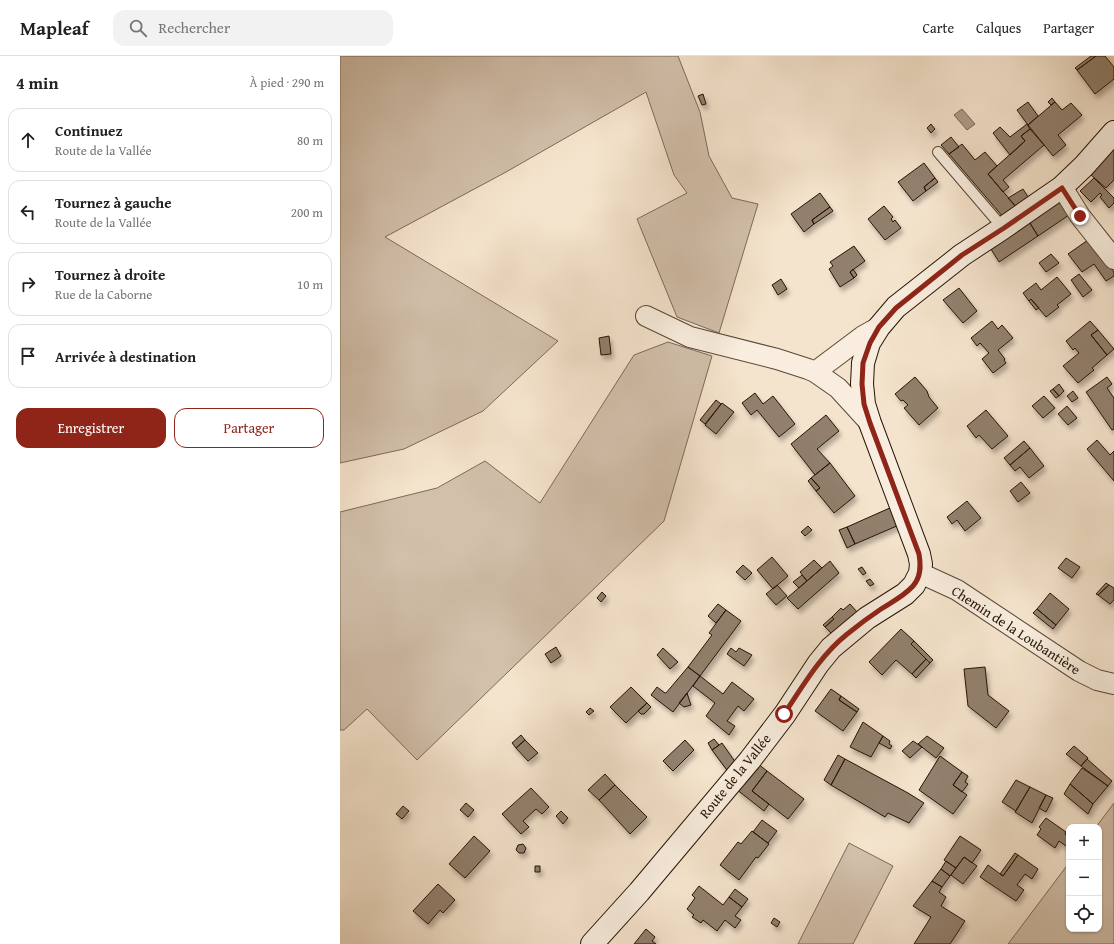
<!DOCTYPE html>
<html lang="fr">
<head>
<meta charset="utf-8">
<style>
  :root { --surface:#fff; --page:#f2f2f2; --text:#222; --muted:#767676; --line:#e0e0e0; --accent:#8f2418 }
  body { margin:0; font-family:"Gentium Book Plus",serif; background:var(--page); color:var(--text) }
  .controls { position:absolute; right:12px; bottom:12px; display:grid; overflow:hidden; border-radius:8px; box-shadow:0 1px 3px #0004 }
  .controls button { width:36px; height:36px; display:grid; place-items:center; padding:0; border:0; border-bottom:1px solid var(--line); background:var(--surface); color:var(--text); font:20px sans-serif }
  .stop { position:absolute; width:12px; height:12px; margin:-9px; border:3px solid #8f2418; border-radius:50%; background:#fff }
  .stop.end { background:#8f2418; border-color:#fff; box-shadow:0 1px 4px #0008 }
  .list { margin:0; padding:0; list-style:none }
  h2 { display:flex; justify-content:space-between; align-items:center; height:52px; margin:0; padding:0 16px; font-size:17px }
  h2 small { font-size:13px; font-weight:400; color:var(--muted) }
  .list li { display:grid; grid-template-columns:26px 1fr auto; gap:12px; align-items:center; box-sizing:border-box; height:64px; margin:0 8px 8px; padding:0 8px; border:1px solid var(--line); border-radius:12px }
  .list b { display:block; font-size:15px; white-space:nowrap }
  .list p { margin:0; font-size:13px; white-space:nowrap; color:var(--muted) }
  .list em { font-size:13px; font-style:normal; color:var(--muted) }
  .actions { display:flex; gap:8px; padding:12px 16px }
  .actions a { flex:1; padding:9px 0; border:1px solid var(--accent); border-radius:12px; text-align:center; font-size:14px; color:var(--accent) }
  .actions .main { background:var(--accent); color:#fff }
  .icon { flex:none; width:22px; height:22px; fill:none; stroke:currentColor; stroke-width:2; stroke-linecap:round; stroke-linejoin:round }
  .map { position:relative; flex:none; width:774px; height:888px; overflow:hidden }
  header { display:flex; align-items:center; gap:24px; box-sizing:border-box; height:56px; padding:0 20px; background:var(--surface); border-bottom:1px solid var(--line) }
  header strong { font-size:19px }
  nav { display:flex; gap:22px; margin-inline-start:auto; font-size:14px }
  .search { width:280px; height:36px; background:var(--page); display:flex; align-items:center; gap:10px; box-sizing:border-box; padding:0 14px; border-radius:12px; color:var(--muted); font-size:15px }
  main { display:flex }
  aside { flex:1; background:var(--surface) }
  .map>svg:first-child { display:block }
  .green { fill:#d2c0ab; stroke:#7c6a58 }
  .water { fill:#af9d89; stroke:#786654 }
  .building { fill:#92806d; stroke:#261304; filter:url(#shadow) }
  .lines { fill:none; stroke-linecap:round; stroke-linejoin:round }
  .lane-casing { stroke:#5a4736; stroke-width:12 }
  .street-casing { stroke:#5a4736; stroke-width:22 }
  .secondary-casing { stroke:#261304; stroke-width:24 }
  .lane { stroke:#f8edde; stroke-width:10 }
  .street { stroke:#f8edde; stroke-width:20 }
  .secondary { stroke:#f8edde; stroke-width:22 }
  .route { stroke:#8f2418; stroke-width:5 }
  .labels { text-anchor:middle; stroke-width:3; stroke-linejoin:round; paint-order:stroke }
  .street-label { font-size:14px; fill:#261304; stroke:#f8edde }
</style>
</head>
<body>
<header>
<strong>Mapleaf</strong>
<div class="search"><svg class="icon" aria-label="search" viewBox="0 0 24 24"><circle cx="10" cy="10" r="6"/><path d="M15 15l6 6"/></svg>Rechercher</div>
<nav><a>Carte</a><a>Calques</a><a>Partager</a></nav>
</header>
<main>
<aside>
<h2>4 min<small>À pied · 290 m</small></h2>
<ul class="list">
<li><svg class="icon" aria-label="ahead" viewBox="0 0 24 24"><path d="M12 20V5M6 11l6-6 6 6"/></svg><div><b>Continuez</b><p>Route de la Vallée</p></div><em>80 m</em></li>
<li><svg class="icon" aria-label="left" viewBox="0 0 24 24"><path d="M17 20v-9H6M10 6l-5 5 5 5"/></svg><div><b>Tournez à gauche</b><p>Route de la Vallée</p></div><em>200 m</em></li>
<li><svg class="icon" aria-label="right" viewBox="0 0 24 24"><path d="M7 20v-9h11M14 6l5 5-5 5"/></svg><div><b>Tournez à droite</b><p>Rue de la Caborne</p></div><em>10 m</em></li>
<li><svg class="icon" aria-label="arrive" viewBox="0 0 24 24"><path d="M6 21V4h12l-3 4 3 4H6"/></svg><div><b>Arrivée à destination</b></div></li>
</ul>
<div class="actions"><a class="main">Enregistrer</a><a>Partager</a></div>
</aside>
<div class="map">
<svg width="774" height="888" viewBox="0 0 774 888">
  <defs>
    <filter id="shadow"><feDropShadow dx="2.5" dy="4.5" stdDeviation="2" flood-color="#0004"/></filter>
  </defs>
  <rect width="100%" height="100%" fill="#f5e4cd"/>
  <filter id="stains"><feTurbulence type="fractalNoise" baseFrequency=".005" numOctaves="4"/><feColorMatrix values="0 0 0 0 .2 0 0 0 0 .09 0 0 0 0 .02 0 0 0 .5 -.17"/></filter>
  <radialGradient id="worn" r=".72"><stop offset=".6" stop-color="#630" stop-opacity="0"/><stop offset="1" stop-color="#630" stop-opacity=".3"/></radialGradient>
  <path class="green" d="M0,0H338L360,56L369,100L392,142L418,148L379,277L337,261L297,163L347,137L334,119L306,36L166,116L45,181L218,285L143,355L64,393L0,407Z
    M328,286L372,300L324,465L77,704L27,653L4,674H0V456L97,432L145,405L200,447L294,299Z
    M774,747V888H668L729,807V873H759V771H756Z
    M509,787L553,810L513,888H458Z"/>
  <path class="water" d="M622,53L635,68L627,74L614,59Z"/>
  <path class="building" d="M751,0H756L737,14L735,12Z
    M756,0H765L774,11V23L755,38L737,14Z
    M363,38L366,48L362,49L358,40Z
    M712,42L715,46L711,49L708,46Z
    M688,46L698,60L688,69L677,54Z
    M715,46L722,54L731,47L742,59L718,79L726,89L713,100L688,69Z
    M591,68L595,73L591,77L587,72Z
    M687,68L690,73L681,80L685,85L670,99L653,77L660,71L670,81Z
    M690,73L704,89L663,124L669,131L663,136L648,118L685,85L681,80Z
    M611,81L619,91L609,98L601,89Z
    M622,88L635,104L645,96L657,110L648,118L678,153L664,162L609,98Z
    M772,93L774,94V124L766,132L751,119Z
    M584,107L595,122L584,131L586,135L573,145L558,126Z
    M595,122L598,126L586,135L584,131Z
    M754,122L774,142V147L769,152L760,141L762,139L760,137L751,146L740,135Z
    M683,133L690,144L677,152L668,142Z
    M480,137L490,151L472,164L474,168L464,176L451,158Z
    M719,145L729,159L698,180L688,164Z
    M544,150L553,161L551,163L553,166L555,164L561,172L545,184L528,163Z
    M490,151L493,155L474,168L472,164Z
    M688,164L698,180L659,206L649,190Z
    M748,184L774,216V220L766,225L754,208L742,216L728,198Z
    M514,190L525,205L510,216L514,222L500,231L489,213L493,210L490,206Z
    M711,198L719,207L706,216L699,207Z
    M513,213L517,219L514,222L510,216Z
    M739,218L752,234L743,241L731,224Z
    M717,221L731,238L717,249L719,251L706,261L691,243L689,245L683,237L696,227L701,234Z
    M441,223L447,233L438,239L432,229Z
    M619,232L637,255L623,267L603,244Z
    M691,243L699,252L696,254L689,245Z
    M652,265L658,273L662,269L673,282L658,294L665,303L664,304L666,307L653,317L642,303L649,297L640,287L637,290L631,282Z
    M750,265L758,274L751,279L767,299L752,312L754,314L738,327L723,310L739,297L735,292L733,294L726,285Z
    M758,274L774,293L767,299L751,279Z
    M269,280L271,298L261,299L259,282Z
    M575,321L587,335L589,341L598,352L579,369L564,352L568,349L563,344L561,345L555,338Z
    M767,321L772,328L767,332L774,342V373L772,374L746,336Z
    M719,328L724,335L719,340L713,333Z
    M713,333L719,340L716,342L710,335Z
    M733,335L738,342L732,346L727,340Z
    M415,337L423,348L433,340L455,368L439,381L417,354L411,359L402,347Z
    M704,340L715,352L703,362L692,350Z
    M376,344L381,348L365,368L360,364Z
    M382,347L394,356L376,378L365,369Z
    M727,350L737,362L728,369L718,358Z
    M646,354L668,380L652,393L639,379L636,382L627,370Z
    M486,359L499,375L477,393L490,407L475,419L451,388Z
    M757,384L770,399L774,395V425L747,393Z
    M684,385L690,392L670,409L664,402Z
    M690,392L704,410L689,422L680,411L675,415L670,409Z
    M490,407L515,440L494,457L476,435L480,432L471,422Z
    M471,422L480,432L476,435L468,425Z
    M681,426L690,437L678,446L670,435Z
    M627,445L641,462L625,475L617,464L612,468L607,461Z
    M552,451L559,469L515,488L507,471Z
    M468,470L472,474L465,480L461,476Z
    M507,471L515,488L507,492L499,474Z
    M432,501L448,520L433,533L417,514Z
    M726,502L740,511L732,522L718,512Z
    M474,504L482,512L467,525L460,516Z
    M490,505L499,517L458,553L447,542Z
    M403,509L412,517L405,524L396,516Z
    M522,511L526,517L523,519L518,513Z
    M462,519L467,525L459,532L453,526Z
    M530,523L534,528L530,530L526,525Z
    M766,527L769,529L758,539L756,538Z
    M437,529L447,540L436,549L426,538Z
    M769,529L774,532V544L770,548L758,539Z
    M262,536L266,540L261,546L257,542Z
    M710,537L729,553L716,569L697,553Z
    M378,548L386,554L376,567L368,560Z
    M510,548L517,556L492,578L485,571L494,563L492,561L501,552L503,554Z
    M697,553L716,569L713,573L693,557Z
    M386,554L401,565L360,620L348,611L372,579L369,577Z
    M492,561L494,563L485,571L483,569Z
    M561,573L574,585L571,588L586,603L572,618L556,604L542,619L529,606Z
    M574,585L593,604L590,607L571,588Z
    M216,591L221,600L211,607L205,598Z
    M323,592L338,606L330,613L317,599Z
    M391,592L396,596L399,592L412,599L404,610L387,598Z
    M586,603L590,607L576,622L572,618Z
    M348,611L360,620L333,656L311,639L317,631L325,637H326Z
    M645,611L648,639L669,655L656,672L628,650L624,613Z
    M360,620L383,638L392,626L414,643L404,655L398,650L387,665L395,670L389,679L366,660L375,647L353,630Z
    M291,631L307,647L286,667L270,651Z
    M491,633L501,640L499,644L517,656L503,675L475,655Z
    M347,637L351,649L344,651L339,647Z
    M501,640L519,653L517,656L499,644Z
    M307,647L311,651L304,658H301L298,655Z
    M250,652L254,655L249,659L246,656Z
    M523,666L543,680L531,701L510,691Z
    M181,679L185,684L176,692L172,687Z
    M543,680L550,685L549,688L552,690L550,693L539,687Z
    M587,680L604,692L596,702L578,688Z
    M374,683L379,689L372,694L368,687Z
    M185,684L198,697L188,705L176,692Z
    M345,684L354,694L333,715L323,705Z
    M573,685L582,691L570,702L562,695Z
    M382,687L396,707L389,717L372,694Z
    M734,690L748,702L741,710L726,698Z
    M498,699L505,703L491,729L484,724Z
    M600,700L622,716L613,729L627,739L613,758L579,734Z
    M505,703L568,737L584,747L569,767L548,757L545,761L491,729Z
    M747,703L772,725L768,730L741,710Z
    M417,707L427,715L412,735L429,748L424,755L396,733Z
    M742,712L768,730L753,748L730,728Z
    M427,715L464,743L448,763L412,735Z
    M622,716L628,720L625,726L628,728L622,736L613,729Z
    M265,718L275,729L259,744L248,734Z
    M676,724L690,731L676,755L662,746Z
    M730,728L753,748L748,758L724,738Z
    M275,729L307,761L290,778L259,744Z
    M690,731L706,739L692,767L675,756Z
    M191,732L209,751L202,758L196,753L183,765L189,771L181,778L162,758Z
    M706,739L713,742L706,756L699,752Z
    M126,747L134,754L128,761L120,754Z
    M63,750L69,755L62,763L56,758Z
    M221,755L228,762L223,768L216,760Z
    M706,762L726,776L725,778L729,781V792L719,785L715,792L697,779L701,773L699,771Z
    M422,764L437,775L428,787L413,776Z
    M412,775L429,788L418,802L416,801L399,824L380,809L398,786L401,788Z
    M134,780L150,795L125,822L109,808Z
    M620,780L641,794L632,807L624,801L616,812L604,804Z
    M183,788L186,792L184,797H179L176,794L178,789Z
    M675,797L678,799L663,820L660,818Z
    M678,799L698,813L692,823L685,818L677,829L684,834L676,845L640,821L648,809L663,820Z
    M624,801L637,810L623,828L611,819Z
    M606,805L616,812L610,820L601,813Z
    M195,810H200V816H195Z
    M601,813L610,820L602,831L592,825Z
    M592,825L602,831L599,836L606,841L601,850L625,865L610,888H574L591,861L573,850Z
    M98,828L115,844L103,857L100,854L88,868L73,855Z
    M359,830L383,849L389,841L402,851L395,860L401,864L395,872L385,864L377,875L363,864L361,867L352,861L354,859L347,853L355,842L352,839Z
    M395,833L408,843L402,851L389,841Z
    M434,862L440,866L437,871L431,867Z
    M306,873L315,881L312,885L316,888H294Z"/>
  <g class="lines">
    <defs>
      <path id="lane" d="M598,96L663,172"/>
      <path id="street" d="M722,131L740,160L774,203
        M306,260L350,281L437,303L468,313L475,316L498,332L530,367
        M475,316L523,280L539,271
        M580,517L617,534L739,615L757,624L774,628"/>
      <path id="secondary" d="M252,888L299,836L410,704L445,658L478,608L491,592L527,562L565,538L574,529L580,517L581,508L579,498L530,367L524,348L522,328L523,307L529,287L539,271L556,251L622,199L663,172L722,131L744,110L774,76"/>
    </defs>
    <use href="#lane" class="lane-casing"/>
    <use href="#street" class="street-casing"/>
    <use href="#secondary" class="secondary-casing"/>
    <use href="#lane" class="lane"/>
    <use href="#street" class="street"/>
    <use href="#secondary" class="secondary"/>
  </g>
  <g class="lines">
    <path class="route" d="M444,658C463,630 480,600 506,579C517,570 529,561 541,553C552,546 564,540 573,530C581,521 581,510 579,498L530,367L524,348L522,328L523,307L530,287L539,271L556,252L622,199L664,172L722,132L740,160"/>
  </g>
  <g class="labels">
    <g class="street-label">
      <text transform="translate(676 574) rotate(33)" y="5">Chemin de la Loubantière</text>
      <text transform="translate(395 720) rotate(-51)" y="5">Route de la Vallée</text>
    </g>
  </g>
  <rect width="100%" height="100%" filter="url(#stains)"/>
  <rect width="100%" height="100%" fill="url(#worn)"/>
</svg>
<div class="controls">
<button>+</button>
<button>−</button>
<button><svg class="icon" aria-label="locate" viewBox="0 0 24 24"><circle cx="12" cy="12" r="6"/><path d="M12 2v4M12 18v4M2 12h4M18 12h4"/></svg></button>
</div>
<div class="stop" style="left:444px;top:658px"></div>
<div class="stop end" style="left:740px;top:160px"></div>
</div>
</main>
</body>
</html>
